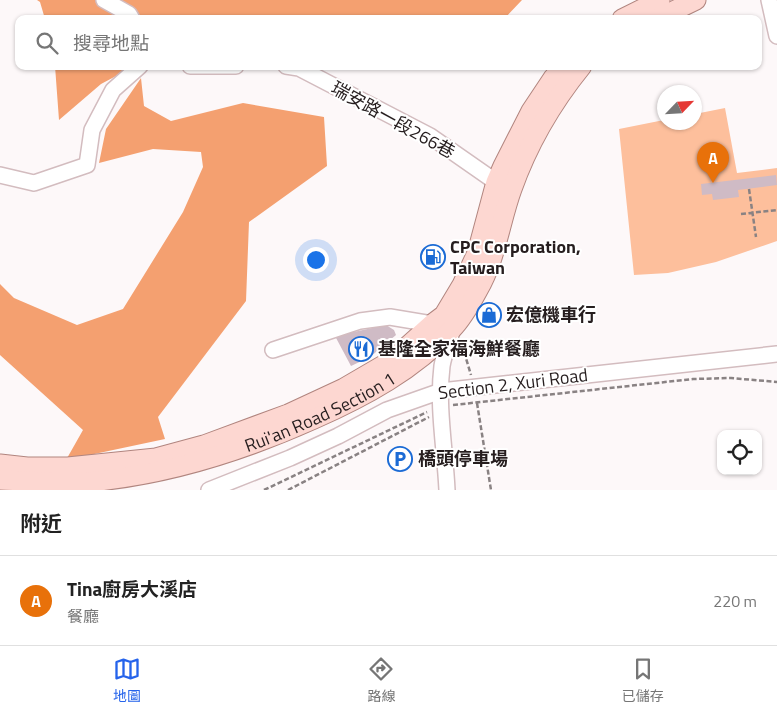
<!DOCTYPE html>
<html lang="zh-TW">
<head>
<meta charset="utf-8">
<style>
  :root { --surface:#fff; --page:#f6f6f6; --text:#222; --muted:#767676; --line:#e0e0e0; --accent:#2563eb }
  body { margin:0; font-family:"Titillium Web","Noto Sans TC",sans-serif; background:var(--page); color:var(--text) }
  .controls { position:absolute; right:15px; bottom:15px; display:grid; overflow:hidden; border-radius:10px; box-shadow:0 1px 4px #0004 }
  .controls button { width:45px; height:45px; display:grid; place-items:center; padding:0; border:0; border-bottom:1px solid var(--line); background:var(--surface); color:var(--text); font:25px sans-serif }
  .compass { position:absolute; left:657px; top:85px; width:45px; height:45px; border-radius:50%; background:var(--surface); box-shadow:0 1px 4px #0004; rotate:65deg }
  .you { position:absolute; left:315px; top:259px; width:18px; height:18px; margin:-12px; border:4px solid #fff; border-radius:50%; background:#1a73e8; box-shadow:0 0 0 8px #1a73e833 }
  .badge { display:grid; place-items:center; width:32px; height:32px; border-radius:50%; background:var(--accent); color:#fff; font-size:16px; font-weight:700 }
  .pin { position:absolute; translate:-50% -41px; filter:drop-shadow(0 1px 2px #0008) }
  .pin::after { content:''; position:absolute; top:26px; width:18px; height:15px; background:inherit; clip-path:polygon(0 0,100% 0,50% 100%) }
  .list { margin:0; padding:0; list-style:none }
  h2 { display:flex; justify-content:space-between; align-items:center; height:65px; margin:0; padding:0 20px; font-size:21px }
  h2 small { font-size:16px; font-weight:400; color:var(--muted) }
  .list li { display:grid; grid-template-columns:32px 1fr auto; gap:15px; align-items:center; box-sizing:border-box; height:90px; padding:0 20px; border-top:1px solid var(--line) }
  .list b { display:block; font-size:19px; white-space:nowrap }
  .list p { margin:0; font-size:16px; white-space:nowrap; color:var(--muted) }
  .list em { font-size:16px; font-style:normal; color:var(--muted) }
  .icon { flex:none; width:28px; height:28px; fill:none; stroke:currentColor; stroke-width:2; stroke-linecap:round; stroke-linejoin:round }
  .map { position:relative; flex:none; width:777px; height:490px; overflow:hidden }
  .search { position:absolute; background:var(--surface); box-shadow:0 1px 4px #0004; left:15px; right:15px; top:15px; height:55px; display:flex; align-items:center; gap:12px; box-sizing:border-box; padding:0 18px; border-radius:10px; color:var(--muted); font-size:19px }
  .sheet { height:155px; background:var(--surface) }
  nav { display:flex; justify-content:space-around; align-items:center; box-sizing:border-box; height:70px; border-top:1px solid var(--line); background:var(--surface); font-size:14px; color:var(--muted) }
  nav a { display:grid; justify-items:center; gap:2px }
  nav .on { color:var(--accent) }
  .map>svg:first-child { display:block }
  .green { fill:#fdbf9c }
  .forest { fill:#f4a070 }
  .building { fill:#cfbbc5 }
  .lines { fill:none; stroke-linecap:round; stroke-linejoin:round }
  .minor-casing { stroke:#d3bcbf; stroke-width:18 }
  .major-casing { stroke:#b1857f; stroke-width:21 }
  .path { stroke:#898283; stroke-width:2.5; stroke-dasharray:5 2.5; stroke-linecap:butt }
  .minor { stroke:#fff; stroke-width:15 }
  .major { stroke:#fdd7d1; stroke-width:19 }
  .labels { text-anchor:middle; stroke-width:4; stroke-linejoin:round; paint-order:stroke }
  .street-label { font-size:18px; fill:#261e1f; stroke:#fff }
  .poi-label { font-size:18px; font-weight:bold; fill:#261e1f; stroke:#fff; text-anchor:start }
</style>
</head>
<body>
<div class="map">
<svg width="777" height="490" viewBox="0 0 777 490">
  <rect width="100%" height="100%" fill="#fdf8f9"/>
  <path class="green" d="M725,108L737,173L777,168V241L716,262L668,273L634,275L619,129L664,120V122H694L695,114Z"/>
  <path class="forest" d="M37,0H522L504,19H45L40,2Z
    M55,66H135L101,84L59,120Z
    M141,78L144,106L171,121L243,103L324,117L327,166L249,222L246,301L158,417L165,439L66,460L83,430L0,355V284L14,298L77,325L123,309L183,212L203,167L201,152L153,149L99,163L106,129Z"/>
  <path class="building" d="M776,175L777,185L738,190L739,197L713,200L712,194L702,195L701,184Z
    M386,325L394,330L396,335L370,357L351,366L335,336Z"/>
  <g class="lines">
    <defs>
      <path id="minor" d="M104,0L129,14L132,19
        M769,0L777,36
        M190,66H236
        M286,66L299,68L430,136L496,182
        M0,175L34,183L87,165L92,130L113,90L140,66
        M273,350L360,321L390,317L432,324L436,332
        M209,490L290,458L338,436L387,410L441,391L777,354
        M447,490C445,448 437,407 442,366C444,353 450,340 453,328"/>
      <g id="major">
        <path d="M622,19L660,0"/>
        <path d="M657,19L696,0"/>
        <path d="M0,464L27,467H68L156,458L204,445L288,414L344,388L392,360L432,324L444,315L462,285L477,253L496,182L503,166L531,111L553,78L564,66"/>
        <path id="s1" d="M0,480C31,481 68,484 99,481C174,473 245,450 314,419C364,397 414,370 452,329C462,319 471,303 478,290C496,259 500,222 512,189C528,144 552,103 582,66"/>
      </g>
    </defs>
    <use href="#minor" class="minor-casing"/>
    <use href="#major" class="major-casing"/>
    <path class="path" d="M749,189L756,237
      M741,214L777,210
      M462,345L471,375
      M477,403L491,490
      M453,405L693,379L731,378L777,382
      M264,490L427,412
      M288,490L429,417"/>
    <use href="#minor" class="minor"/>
    <use href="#major" class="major"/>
  </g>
  <defs>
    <symbol id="fuel-ring" viewBox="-11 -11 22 22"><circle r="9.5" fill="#fff" stroke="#1b6bd5" stroke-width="1.5"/><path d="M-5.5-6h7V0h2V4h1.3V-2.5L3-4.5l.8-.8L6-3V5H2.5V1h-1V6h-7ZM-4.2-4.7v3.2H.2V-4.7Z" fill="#1b6bd5"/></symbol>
    <symbol id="shop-ring" viewBox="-11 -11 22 22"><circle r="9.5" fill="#fff" stroke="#1b6bd5" stroke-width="1.5"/><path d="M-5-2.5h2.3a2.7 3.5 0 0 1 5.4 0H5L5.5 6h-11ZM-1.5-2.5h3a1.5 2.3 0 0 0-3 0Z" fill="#1b6bd5"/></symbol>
    <symbol id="restaurant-ring" viewBox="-11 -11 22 22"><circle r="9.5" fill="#fff" stroke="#1b6bd5" stroke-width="1.5"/><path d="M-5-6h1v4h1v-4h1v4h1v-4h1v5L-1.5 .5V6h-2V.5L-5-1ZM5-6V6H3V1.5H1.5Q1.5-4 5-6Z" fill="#1b6bd5"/></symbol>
    <symbol id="parking-ring" viewBox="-11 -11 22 22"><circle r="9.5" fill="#fff" stroke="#1b6bd5" stroke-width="1.5"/><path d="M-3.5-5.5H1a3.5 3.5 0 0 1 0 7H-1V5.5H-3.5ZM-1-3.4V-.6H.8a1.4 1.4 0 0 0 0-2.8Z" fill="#1b6bd5"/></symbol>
  </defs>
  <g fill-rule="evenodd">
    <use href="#fuel-ring" x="419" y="243" width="28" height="28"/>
    <use href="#shop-ring" x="475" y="301" width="28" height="28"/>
    <use href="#restaurant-ring" x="347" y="335" width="28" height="28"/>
    <use href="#parking-ring" x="386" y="445" width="28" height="28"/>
  </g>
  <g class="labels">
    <g class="street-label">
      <text transform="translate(393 120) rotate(29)" y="6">瑞安路一段266巷</text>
      <text transform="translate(513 384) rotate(-7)" y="6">Section 2, Xuri Road</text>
      <text dy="6" stroke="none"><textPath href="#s1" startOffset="332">Rui'an Road Section 1</textPath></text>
    </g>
    <g class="poi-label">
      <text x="450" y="253">CPC Corporation,<tspan x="450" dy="21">Taiwan</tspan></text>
      <text x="506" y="321">宏億機車行</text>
      <text x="378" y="355">基隆全家福海鮮餐廳</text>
      <text x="418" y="465">橋頭停車場</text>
    </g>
  </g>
</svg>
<div class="controls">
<button><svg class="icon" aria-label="locate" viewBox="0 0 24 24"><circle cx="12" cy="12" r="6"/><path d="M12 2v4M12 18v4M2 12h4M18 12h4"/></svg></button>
</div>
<svg class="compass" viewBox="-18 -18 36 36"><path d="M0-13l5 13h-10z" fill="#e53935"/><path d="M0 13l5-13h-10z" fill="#767676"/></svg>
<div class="you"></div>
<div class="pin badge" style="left:713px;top:183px;background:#e8710a">A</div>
<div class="search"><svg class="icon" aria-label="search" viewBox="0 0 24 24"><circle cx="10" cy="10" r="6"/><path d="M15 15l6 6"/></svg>搜尋地點</div>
</div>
<section class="sheet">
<h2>附近<small></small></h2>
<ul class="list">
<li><span class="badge" style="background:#e8710a">A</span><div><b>Tina廚房大溪店</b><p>餐廳</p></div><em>220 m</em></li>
</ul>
</section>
<nav>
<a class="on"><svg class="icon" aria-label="map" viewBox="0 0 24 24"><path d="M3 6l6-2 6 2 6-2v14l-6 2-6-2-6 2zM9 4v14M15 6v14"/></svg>地圖</a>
<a><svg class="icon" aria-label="directions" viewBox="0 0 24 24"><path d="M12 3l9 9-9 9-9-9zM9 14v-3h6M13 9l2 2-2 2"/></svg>路線</a>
<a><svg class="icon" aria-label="saved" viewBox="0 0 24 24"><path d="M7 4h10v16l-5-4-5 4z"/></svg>已儲存</a>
</nav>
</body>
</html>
